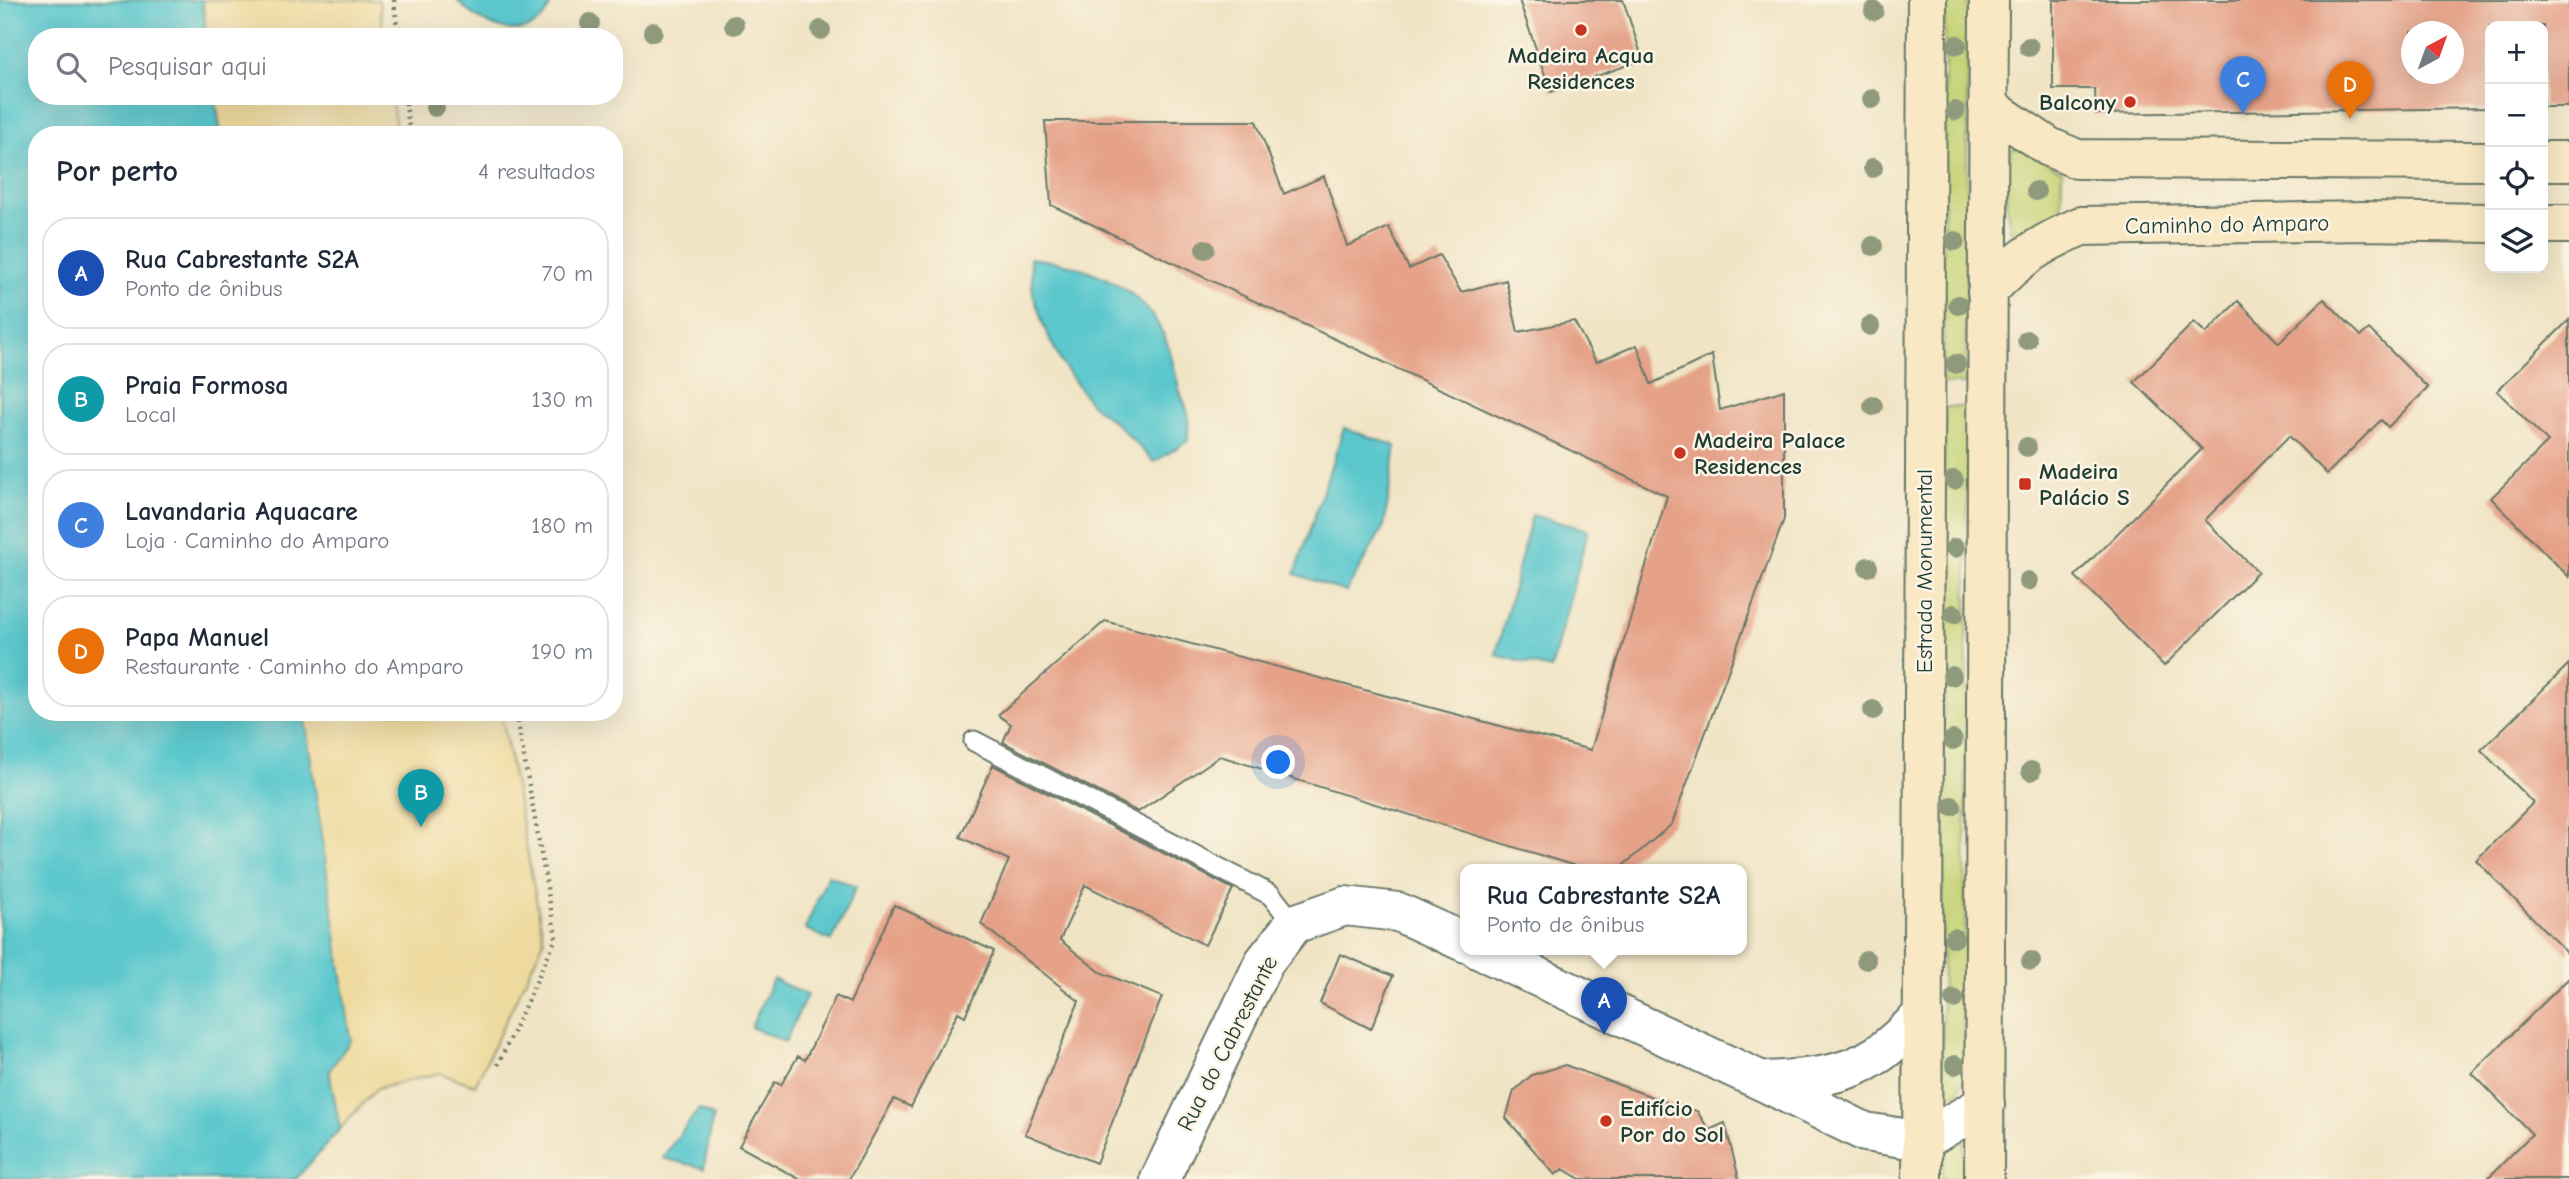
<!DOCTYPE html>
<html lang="pt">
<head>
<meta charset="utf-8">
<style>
  :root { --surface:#fff; --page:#f2f2f3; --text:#1f2937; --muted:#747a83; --line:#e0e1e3; --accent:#7c3aed }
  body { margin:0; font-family:"Comic Neue",sans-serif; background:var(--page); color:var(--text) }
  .controls { position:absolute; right:21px; top:21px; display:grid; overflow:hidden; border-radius:14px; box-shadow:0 7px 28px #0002 }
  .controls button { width:63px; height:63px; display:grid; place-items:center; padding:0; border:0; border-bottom:2px solid var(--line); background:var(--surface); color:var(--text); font:35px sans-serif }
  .compass { position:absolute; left:2401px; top:21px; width:63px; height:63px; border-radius:50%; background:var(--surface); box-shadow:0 7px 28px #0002; rotate:41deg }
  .you { position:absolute; left:1279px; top:763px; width:24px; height:24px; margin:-18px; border:5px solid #fff; border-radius:50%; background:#1a73e8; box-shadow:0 0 0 10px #1a73e833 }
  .badge { display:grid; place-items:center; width:46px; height:46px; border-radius:50%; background:var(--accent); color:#fff; font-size:23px; font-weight:700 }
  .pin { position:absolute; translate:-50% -58px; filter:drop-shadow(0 2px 4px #0008) }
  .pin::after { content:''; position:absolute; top:37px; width:24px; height:21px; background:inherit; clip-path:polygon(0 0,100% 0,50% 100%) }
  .popup { position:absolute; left:1460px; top:864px; width:287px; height:91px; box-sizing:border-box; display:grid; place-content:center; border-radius:14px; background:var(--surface); filter:drop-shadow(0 2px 5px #0005); font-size:23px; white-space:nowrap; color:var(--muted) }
  .popup b { font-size:26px; color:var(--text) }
  .popup::after { content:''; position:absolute; left:50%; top:100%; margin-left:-14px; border:14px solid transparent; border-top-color:var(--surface) }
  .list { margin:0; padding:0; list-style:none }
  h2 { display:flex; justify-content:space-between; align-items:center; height:91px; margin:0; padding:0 28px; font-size:30px }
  h2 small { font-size:23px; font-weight:400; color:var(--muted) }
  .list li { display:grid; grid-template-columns:46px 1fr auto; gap:21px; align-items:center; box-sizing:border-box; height:112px; margin:0 14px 14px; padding:0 14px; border:2px solid var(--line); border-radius:28px }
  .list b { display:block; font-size:26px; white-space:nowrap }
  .list p { margin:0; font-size:23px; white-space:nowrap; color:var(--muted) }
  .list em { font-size:23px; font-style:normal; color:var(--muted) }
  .icon { flex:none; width:38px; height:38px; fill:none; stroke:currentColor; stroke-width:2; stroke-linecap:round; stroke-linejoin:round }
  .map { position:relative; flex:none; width:2569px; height:1179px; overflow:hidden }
  .search { position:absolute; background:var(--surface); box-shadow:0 7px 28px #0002; left:28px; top:28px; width:595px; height:77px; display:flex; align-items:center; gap:18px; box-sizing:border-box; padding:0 24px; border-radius:28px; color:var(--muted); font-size:26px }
  .panel { position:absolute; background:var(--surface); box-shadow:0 7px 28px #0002; left:28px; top:126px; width:595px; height:595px; border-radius:28px }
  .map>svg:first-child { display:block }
  .green { fill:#c5d274; stroke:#728854; stroke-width:2 }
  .sand { fill:#eeda9e; stroke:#868c69; stroke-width:2 }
  .water { fill:#5bc8ce; stroke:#3d8281; stroke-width:2 }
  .building { fill:#e5a289; fill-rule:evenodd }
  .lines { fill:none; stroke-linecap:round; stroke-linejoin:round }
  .lane-casing { stroke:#687767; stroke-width:23 }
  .street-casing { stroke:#687767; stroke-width:42 }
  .secondary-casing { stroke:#687767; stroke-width:42 }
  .path { stroke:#687767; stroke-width:4.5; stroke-dasharray:2 5; stroke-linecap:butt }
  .lane { stroke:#fff; stroke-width:19 }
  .street { stroke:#fff; stroke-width:38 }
  .secondary { stroke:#f8e8c3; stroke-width:38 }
  .tree { fill:#8f997c }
  .poi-dot { fill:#c8321e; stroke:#fcf5e5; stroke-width:2.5 }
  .labels { text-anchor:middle; stroke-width:5; stroke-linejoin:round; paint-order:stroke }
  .poi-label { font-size:23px; font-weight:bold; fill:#1f3d34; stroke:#fcf5e5; text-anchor:start }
  .street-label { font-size:23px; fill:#1f3d34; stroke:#fcf5e5 }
</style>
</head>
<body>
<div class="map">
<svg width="2569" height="1179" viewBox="0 0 2569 1179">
  <rect width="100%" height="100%" fill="#fcf5e5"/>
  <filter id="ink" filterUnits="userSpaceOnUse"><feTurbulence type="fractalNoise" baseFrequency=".0143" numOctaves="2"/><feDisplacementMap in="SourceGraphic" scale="14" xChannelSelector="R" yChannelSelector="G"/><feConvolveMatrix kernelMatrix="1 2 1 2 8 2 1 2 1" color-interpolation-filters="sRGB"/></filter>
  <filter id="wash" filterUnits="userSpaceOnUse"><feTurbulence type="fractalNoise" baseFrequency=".00686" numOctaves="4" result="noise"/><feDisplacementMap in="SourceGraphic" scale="28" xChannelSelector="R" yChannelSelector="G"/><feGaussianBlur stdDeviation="1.57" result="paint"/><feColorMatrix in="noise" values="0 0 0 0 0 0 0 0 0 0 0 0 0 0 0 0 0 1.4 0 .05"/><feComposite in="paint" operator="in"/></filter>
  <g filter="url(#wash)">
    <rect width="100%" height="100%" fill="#f0e4c5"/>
    <path class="green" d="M1945,0H1968L1966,384L1943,383Z
      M2012,149H2022L2062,170L2061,211L2021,234H2012C2005,214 2003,168 2012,149Z
      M1945,407H1968L1964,1080L1955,1097L1942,1104Z
      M1959,1140L1964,1141V1179H1942C1942,1157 1940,1153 1959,1140Z"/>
    <path class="sand" d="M202,0H379L384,37H207Z
      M215,96H391L397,135H221Z
      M304,712H501L544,941L475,1085L439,1073L376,1089L340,1129L329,1070Z"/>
    <path class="water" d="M0,0H202L207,37H37V96H215L221,135H37V712H304L351,1040L329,1071L340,1129L296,1179H0Z
      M457,0H552C537,50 481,28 457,0Z
      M1030,258C1084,264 1140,283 1164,336C1172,353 1174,370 1179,388C1181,397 1186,405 1188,414C1189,423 1188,433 1188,441L1154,462L1119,426L1090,403L1061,362L1045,329L1033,294Z
      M1344,428L1396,446L1384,526L1346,592L1295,574Z
      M1532,515L1588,530L1551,669L1496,655Z
      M828,875L856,887L832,941L805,929Z
      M773,979L807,995L785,1042L751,1027Z
      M699,1109L713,1116L704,1168L662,1158Z"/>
    <g id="blocks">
      <path class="building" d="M1519,0H1623L1643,60L1551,92Z
        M2053,0H2569V107H2543V26H2490V108L2096,114L2095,89H2053ZM2412,32H2454V74H2412Z
        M1045,121H1256L1284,194L1324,176L1347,246L1389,227L1409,269L1439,255L1461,292L1506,280L1518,332L1574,321L1596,362L1637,345L1651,384L1712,355L1720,410L1784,390V519L1672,824L1619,869H1585L1220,756L1138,812L1003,742L1011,724L998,715L1105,621L1591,750L1667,496L1051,205Z
        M2324,299L2361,336L2369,329L2428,388L2388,427L2381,420L2327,474L2289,436L2205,520L2258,572L2164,666L2075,576L2202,449L2134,382L2194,322L2206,333L2238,301L2279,343Z
        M2569,320V577L2491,498L2548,442L2497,391Z
        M2569,664V955L2476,860L2533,803L2481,750Z
        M993,765L1233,889L1205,945L1085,885L1060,940L1100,972L1162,997L1096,1163L1025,1134L1079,1001L981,924L1009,860L960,837Z
        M894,905L994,951L965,1016L958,1012L911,1107L894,1099L849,1179H799L739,1146L775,1082L781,1085L798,1056L805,1060L836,996L850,1003Z
        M1340,954L1393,976L1371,1029L1320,1003Z
        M2569,978V1179H2487L2532,1134L2472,1073Z
        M1565,1065L1674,1105L1697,1111L1709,1130L1725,1123L1739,1179H1580L1563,1169L1555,1175L1506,1118L1514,1091L1532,1075Z"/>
    </g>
  </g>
  <g filter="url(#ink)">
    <use href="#blocks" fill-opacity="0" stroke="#687767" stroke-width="2"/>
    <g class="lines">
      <defs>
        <path id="lane" d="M974,741L1271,895L1294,924"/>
        <path id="street" d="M1478,949L1764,1082L1865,1132L1922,1141L1985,1104
          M1766,1081C1805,1079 1844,1077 1877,1055C1894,1044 1908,1028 1923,1015
          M1160,1179L1264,962L1294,924L1345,906L1398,912L1466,943"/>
        <path id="secondary" d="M1988,106L2049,147L2077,159L2490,161
          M2543,161H2569
          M2543,224H2569
          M1987,292C2019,258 2038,245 2081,226L2363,221L2490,223
          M1922,1179L1927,0
          M1984,1179L1989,0"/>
      </defs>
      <use href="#lane" class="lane-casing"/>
      <use href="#street" class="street-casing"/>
      <use href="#secondary" class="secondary-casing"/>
      <path class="path" d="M394,0L398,37
        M405,96L410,135
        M498,1065L556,938L516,712"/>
      <use href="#lane" class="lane"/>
      <use href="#street" class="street"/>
      <use href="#secondary" class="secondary"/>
    </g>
    <g class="tree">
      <circle cx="1874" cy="11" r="10"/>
      <circle cx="590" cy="23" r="10"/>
      <circle cx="734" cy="25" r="10"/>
      <circle cx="821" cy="30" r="10"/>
      <circle cx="653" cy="32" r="10"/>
      <circle cx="1957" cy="45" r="10"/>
      <circle cx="2029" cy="47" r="10"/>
      <circle cx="1872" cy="99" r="10"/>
      <circle cx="435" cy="107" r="10"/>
      <circle cx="1955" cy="111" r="10"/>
      <circle cx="1873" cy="168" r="10"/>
      <circle cx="2036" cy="191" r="10"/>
      <circle cx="1955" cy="241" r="10"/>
      <circle cx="1873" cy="246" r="10"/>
      <circle cx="1205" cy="249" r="10"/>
      <circle cx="1958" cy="305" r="10"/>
      <circle cx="1870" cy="326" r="10"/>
      <circle cx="2027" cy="340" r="10"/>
      <circle cx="1956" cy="364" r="10"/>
      <circle cx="1873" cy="406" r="10"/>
      <circle cx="2027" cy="447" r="10"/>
      <circle cx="1954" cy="480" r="10"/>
      <circle cx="1955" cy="548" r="10"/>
      <circle cx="1868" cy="567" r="10"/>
      <circle cx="2028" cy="581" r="10"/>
      <circle cx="1954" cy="614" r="10"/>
      <circle cx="1952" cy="676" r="10"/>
      <circle cx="1873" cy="710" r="10"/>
      <circle cx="1953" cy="740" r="10"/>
      <circle cx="2031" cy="771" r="10"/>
      <circle cx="1952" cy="806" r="10"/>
      <circle cx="1954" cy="938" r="10"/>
      <circle cx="1866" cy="960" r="10"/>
      <circle cx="2031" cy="961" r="10"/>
      <circle cx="1954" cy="999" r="10"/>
      <circle cx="1955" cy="1065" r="10"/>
    </g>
  </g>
  <g class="poi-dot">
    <circle cx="1581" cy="30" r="7"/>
    <circle cx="2130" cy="102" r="7"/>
    <circle cx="1680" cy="453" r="7"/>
    <rect x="2018" y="477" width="14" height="14" rx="3.5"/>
    <circle cx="1606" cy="1121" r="7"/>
  </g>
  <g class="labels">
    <g class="poi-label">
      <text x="1581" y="63" text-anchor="middle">Madeira Acqua<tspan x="1581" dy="26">Residences</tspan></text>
      <text x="2116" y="110" text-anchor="end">Balcony</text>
      <text x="1694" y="448">Madeira Palace<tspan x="1694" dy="26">Residences</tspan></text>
      <text x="2039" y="479">Madeira<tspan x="2039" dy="26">Palácio S</tspan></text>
      <text x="1620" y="1116">Edifício<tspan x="1620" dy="26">Por do Sol</tspan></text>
    </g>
    <g class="street-label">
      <text transform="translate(2227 224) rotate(-1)" y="8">Caminho do Amparo</text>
      <text transform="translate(1924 571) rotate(-90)" y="8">Estrada Monumental</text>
      <text transform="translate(1227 1043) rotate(-63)" y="8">Rua do Cabrestante</text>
    </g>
  </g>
</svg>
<div class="controls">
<button>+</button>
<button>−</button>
<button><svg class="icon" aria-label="locate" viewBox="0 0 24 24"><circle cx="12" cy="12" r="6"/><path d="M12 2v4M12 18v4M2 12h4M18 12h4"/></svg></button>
<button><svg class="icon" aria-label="layers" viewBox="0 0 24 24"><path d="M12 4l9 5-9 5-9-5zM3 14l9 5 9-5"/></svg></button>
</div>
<svg class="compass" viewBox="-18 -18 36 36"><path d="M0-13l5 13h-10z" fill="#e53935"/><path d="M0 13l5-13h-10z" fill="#747a83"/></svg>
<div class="you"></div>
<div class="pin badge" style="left:1604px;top:1035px;background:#1a4fb4">A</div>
<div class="popup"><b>Rua Cabrestante S2A</b>Ponto de ônibus</div>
<div class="pin badge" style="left:421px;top:827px;background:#0f9aa8">B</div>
<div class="pin badge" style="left:2243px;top:114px;background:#3f7fe0">C</div>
<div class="pin badge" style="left:2350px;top:119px;background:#e8710a">D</div>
<div class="search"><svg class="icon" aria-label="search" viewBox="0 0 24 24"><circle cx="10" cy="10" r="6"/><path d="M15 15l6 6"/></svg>Pesquisar aqui</div>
<section class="panel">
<h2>Por perto<small>4 resultados</small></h2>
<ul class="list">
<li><span class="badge" style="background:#1a4fb4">A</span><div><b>Rua Cabrestante S2A</b><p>Ponto de ônibus</p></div><em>70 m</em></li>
<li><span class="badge" style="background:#0f9aa8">B</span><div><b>Praia Formosa</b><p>Local</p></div><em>130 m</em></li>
<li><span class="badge" style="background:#3f7fe0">C</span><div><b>Lavandaria Aquacare</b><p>Loja · Caminho do Amparo</p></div><em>180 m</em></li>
<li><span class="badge" style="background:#e8710a">D</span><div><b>Papa Manuel</b><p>Restaurante · Caminho do Amparo</p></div><em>190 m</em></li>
</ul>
</section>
</div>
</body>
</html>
